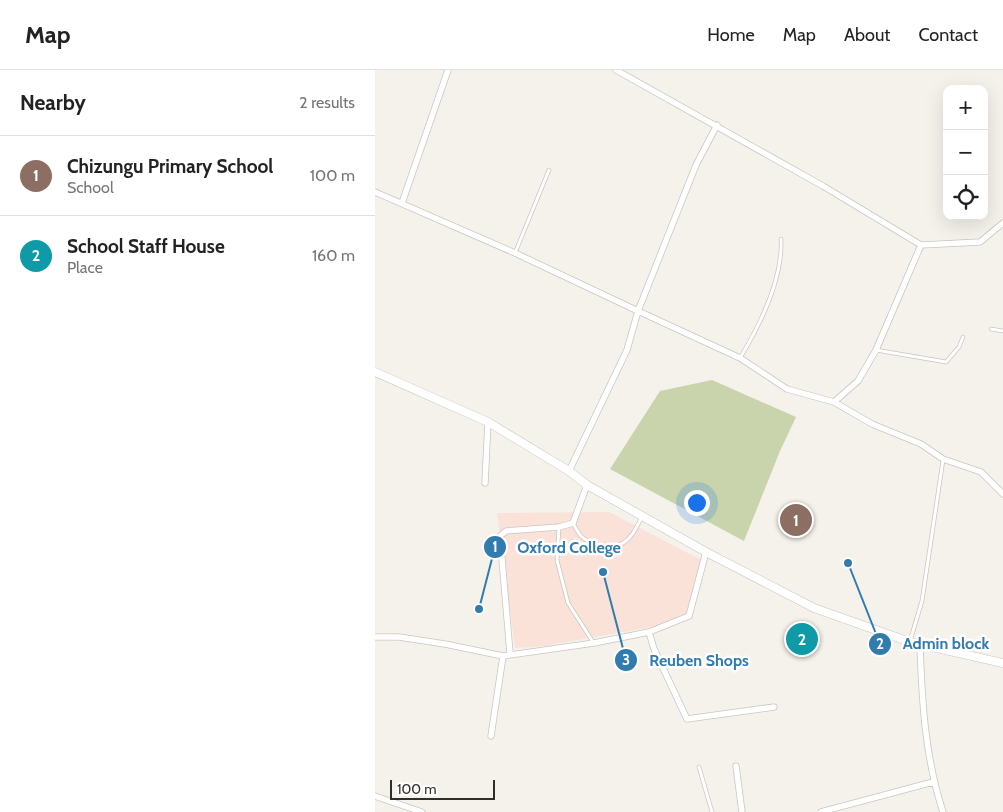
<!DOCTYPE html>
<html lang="en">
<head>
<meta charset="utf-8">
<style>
  :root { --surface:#fff; --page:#f2f2f2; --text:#222; --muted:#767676; --line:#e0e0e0; --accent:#317baf }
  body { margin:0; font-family:Cabin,sans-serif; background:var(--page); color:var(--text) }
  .controls { position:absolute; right:15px; top:15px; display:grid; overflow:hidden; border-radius:10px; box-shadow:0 5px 20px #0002 }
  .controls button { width:45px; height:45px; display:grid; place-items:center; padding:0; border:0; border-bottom:1px solid var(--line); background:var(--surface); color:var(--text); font:25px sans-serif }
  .scale { position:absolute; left:15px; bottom:12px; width:105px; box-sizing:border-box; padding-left:5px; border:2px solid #302e2c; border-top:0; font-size:14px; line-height:18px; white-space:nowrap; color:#302e2c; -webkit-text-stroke:4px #fff; paint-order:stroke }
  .you { position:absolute; left:321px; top:432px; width:18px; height:18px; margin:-12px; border:4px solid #fff; border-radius:50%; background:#1a73e8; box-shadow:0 0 0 8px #1a73e833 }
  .badge { display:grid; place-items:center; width:32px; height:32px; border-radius:50%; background:var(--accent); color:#fff; font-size:16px; font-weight:700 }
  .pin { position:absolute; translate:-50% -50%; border:2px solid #fff; box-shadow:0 1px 5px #0006 }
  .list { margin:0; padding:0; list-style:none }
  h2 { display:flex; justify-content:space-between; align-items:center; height:65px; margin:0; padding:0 20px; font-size:21px }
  h2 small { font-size:16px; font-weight:400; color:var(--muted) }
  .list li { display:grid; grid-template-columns:32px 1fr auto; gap:15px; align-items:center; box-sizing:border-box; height:80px; padding:0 20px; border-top:1px solid var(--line) }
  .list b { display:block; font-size:19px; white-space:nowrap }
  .list p { margin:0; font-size:16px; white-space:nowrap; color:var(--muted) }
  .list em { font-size:16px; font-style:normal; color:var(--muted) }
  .icon { flex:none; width:28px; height:28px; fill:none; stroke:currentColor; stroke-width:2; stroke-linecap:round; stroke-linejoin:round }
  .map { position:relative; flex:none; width:628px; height:742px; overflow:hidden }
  header { display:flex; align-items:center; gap:30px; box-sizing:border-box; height:70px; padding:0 25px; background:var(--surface); border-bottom:1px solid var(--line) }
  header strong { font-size:24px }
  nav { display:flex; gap:28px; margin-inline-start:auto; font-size:18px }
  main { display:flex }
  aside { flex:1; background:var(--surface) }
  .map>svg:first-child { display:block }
  .commercial { fill:#fae2d8 }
  .green { fill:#c9d4ad }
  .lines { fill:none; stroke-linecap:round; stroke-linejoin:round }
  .service-casing { stroke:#c9c6c0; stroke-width:4.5 }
  .minor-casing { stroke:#c9c6c0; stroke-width:7 }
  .tertiary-casing { stroke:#c9c6c0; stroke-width:9 }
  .service { stroke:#fff; stroke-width:3 }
  .minor { stroke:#fff; stroke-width:5.5 }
  .tertiary { stroke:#fff; stroke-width:8 }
  .leader { fill:none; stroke:#317baf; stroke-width:2 }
  .callout-dot { fill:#317baf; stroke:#fff; stroke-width:2 }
  .mark-label { font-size:15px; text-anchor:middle; font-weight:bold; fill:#fff }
  .callout-label { font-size:16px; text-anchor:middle; font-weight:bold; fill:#317baf; stroke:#fff; stroke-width:5; stroke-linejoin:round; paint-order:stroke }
</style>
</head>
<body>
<header>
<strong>Map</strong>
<nav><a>Home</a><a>Map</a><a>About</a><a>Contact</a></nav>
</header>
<main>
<aside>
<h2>Nearby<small>2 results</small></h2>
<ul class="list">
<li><span class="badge" style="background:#8d6e63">1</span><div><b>Chizungu Primary School</b><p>School</p></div><em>100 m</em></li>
<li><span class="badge" style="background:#0f9aa8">2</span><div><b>School Staff House</b><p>Place</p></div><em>160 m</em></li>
</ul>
</aside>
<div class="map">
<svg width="628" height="742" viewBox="0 0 628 742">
  <rect width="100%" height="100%" fill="#f5f1eb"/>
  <path class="commercial" d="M234,442L328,491L315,547L300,553L169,576L140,578L122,443Z"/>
  <path class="green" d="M337,310L421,347L405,381L369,471L235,399L285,321Z"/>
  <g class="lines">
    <defs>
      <path id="service" d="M140,183L174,100
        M616,259L628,261
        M501,280L571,292L584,277L588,267
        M365,288C385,255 408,209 406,169
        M198,453C200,457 203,463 206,466C215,475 237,480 248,473C257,468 262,456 267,447
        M184,457L182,490L193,533L218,572
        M535,571L547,531L568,390
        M324,697L337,742"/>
      <path id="minor" d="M241,0L448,116L546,175L605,172L628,153
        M0,122L140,183L263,241L321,95L342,55
        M27,133L73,0
        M459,332L497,354L546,374L568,389L606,402L628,424
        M194,401L252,280L263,241L365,288L412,319L459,332L483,311L501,280L546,175
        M110,413L113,352
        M274,562L279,579L312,649L399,637
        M0,567H24L70,574L128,586L219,573L274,562L314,546L331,482
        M545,575C547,632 550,687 568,742
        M135,583L125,466L131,461L184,457L198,453L212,415
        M116,666L128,586
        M361,696L367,742
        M0,726L47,742
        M446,742L558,712"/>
      <path id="tertiary" d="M0,302L113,352L194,401L212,415L331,482L439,538L535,572L628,593"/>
    </defs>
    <use href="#service" class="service-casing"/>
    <use href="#minor" class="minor-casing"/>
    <use href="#tertiary" class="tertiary-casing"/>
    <use href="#service" class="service"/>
    <use href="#minor" class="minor"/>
    <use href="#tertiary" class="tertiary"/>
  </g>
  <path class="leader" d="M104 539L120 477M473 493L505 574M228 502L251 590"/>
  <g class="callout-dot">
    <circle cx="104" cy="539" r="5"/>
    <circle cx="473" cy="493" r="5"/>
    <circle cx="228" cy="502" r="5"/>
    <circle cx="120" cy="477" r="12"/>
    <circle cx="505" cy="574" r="12"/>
    <circle cx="251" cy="590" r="12"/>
  </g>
  <g class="mark-label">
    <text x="120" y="482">1</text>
    <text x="505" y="579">2</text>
    <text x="251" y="595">3</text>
  </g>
  <g class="callout-label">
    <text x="194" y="483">Oxford College</text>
    <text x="571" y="579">Admin block</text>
    <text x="324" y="596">Reuben Shops</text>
  </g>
</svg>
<div class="controls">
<button>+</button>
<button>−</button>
<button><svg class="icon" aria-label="locate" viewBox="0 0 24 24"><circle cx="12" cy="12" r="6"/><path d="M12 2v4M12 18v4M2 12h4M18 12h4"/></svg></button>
</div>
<div class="scale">100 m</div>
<div class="you"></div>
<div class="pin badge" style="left:421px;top:450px;background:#8d6e63">1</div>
<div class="pin badge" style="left:427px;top:569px;background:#0f9aa8">2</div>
</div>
</main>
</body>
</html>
